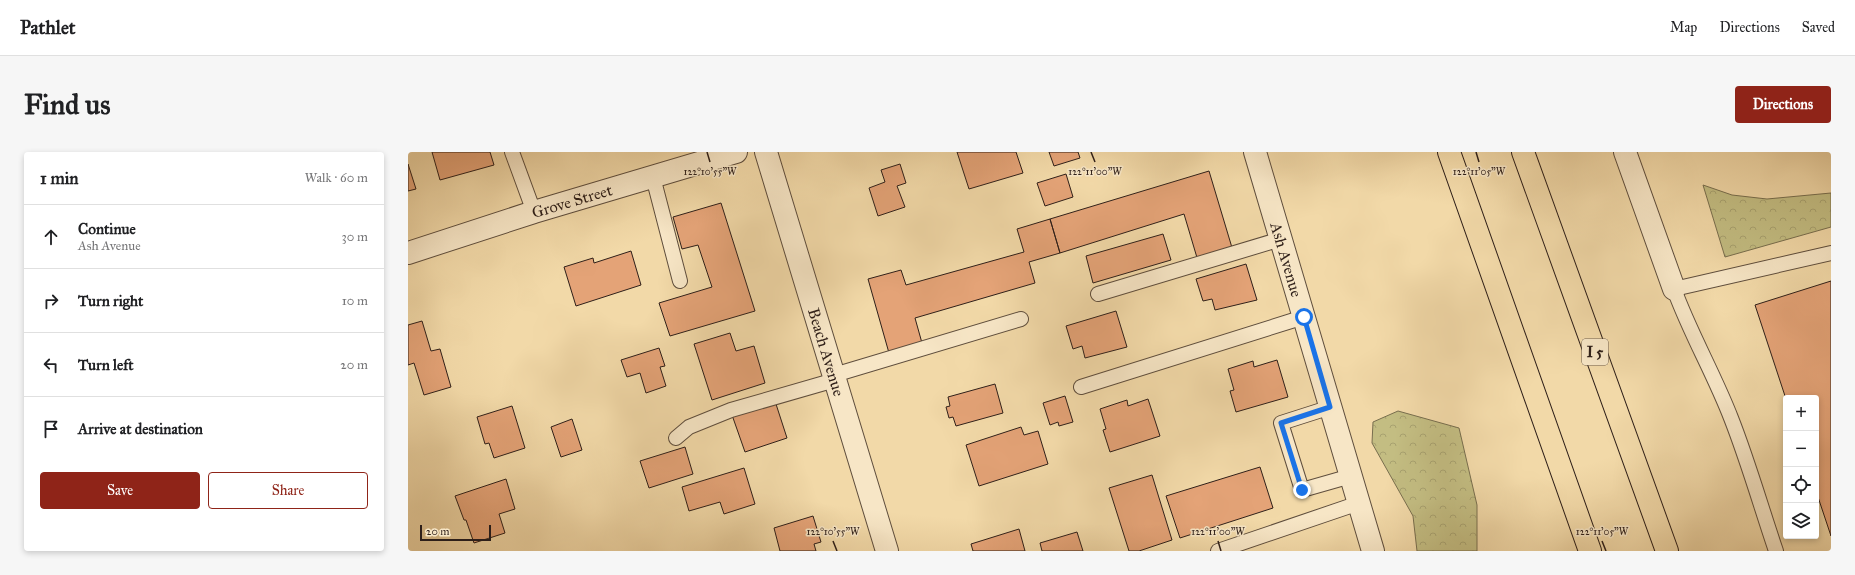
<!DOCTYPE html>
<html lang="en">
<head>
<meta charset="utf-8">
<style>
  :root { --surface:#fff; --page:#f6f6f6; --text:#202124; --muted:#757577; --line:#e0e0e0; --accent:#8f2418 }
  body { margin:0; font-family:"IM FELL Great Primer",serif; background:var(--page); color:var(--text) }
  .controls { position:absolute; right:12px; bottom:12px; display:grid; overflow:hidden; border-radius:4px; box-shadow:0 2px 6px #0003 }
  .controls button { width:36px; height:36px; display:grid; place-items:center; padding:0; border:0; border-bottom:1px solid var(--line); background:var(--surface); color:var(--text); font:20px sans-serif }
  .scale { position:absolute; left:12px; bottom:10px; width:71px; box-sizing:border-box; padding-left:4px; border:2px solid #2e1f19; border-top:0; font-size:11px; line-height:14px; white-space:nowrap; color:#2e1f19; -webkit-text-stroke:3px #f7e6c6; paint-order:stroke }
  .stop { position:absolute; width:12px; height:12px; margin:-9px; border:3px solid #1a73e8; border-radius:50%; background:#fff }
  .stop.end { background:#1a73e8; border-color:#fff; box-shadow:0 1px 4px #0008 }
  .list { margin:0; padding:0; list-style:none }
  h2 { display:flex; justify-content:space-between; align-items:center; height:52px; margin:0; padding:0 16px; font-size:17px }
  h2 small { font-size:13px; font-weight:400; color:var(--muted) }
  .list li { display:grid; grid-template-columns:26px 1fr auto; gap:12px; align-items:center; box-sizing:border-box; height:64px; padding:0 16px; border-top:1px solid var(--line) }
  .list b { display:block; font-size:15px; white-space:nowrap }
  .list p { margin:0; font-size:13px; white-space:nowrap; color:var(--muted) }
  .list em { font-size:13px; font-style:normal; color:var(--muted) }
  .actions { display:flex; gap:8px; padding:12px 16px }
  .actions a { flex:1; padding:9px 0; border:1px solid var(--accent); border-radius:4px; text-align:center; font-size:14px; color:var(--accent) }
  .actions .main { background:var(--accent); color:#fff }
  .icon { flex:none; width:22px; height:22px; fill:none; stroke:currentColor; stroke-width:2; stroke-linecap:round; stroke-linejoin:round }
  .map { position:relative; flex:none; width:1423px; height:399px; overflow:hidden; border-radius:4px }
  header { display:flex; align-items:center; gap:24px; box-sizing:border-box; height:56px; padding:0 20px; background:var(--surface); border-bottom:1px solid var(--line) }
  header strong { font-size:19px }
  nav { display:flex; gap:22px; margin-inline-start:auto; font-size:14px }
  .intro { display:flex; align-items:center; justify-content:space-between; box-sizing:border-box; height:96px; padding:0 24px }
  h1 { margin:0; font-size:28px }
  .button { padding:10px 18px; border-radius:4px; background:var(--accent); color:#fff; font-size:14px; font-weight:700 }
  main { display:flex; gap:24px; padding:0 24px }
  aside { flex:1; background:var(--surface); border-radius:4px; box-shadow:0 2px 6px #0003 }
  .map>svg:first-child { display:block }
  .forest { fill:url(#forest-crowns); stroke:#786e4e }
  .building { fill:#e4a377; stroke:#2e1f19 }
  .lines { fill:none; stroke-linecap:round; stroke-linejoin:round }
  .service-casing { stroke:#5f4e3d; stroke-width:16 }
  .minor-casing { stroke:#5f4e3d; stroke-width:24 }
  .tertiary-casing { stroke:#5f4e3d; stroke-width:24 }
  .motorway-casing { stroke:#2e1f19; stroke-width:24 }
  .service { stroke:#f7e6c6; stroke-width:14 }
  .minor { stroke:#f7e6c6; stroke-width:22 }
  .tertiary { stroke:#f7e6c6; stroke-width:22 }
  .motorway { stroke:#f2d9a8; stroke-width:22 }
  .route { stroke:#1a73e8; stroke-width:5 }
  .ticks { fill:none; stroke:#2e1f19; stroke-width:1.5 }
  .labels { text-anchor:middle; stroke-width:3; stroke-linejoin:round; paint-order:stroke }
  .shield { fill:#f7e6c6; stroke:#6a5b4d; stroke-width:1 }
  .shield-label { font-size:15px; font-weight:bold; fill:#2e1f19 }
  .street-label { font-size:16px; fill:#2e1f19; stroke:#f7e6c6 }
  .ticks-label { font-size:10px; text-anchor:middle; fill:#2e1f19; stroke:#f7e6c6; stroke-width:3; stroke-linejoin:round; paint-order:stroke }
</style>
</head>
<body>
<header>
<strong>Pathlet</strong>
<nav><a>Map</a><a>Directions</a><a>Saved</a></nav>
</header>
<div class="intro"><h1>Find us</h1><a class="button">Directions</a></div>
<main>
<aside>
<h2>1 min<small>Walk · 60 m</small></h2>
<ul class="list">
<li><svg class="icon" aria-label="ahead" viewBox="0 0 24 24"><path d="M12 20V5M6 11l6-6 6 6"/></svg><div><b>Continue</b><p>Ash Avenue</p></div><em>30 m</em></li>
<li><svg class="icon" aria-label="right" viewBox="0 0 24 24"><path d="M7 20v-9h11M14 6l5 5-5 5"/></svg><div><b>Turn right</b></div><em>10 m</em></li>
<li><svg class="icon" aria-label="left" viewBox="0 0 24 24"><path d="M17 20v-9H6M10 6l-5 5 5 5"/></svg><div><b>Turn left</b></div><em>20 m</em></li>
<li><svg class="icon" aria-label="arrive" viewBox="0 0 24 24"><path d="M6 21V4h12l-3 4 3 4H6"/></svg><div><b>Arrive at destination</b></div></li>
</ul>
<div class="actions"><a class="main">Save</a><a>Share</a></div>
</aside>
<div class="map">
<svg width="1423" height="399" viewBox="0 0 1423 399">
  <defs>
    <pattern id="forest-crowns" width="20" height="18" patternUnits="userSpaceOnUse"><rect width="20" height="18" fill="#c3bd82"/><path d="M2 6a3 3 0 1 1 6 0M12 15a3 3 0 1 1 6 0" fill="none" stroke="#a8a270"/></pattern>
  </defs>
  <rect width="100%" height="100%" fill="#f2d9a8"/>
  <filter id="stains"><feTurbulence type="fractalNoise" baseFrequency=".005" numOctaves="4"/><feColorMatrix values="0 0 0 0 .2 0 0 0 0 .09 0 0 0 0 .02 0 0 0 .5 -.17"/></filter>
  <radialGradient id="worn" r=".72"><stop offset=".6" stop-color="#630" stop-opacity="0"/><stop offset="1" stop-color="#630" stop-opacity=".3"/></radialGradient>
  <path class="forest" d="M1295,33L1324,43L1359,47L1423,41V75L1317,105Z
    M990,259L1051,276L1069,353V399H1009L1005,364L964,291L965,270Z"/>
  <path class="building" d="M24,0H82L86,13L32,28Z
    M549,0H608L615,21L561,37Z
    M641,0H670L672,6L646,14Z
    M0,12L8,37L0,39Z
    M492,12L498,31L489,34L497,55L470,64L461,36L477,30L473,18Z
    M801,19L825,99L790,109L776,62L652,101L642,67Z
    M658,22L665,45L637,54L629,31Z
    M313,51L347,159L262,184L251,151L304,135L290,93L274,97L265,65Z
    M642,67L652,101L621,110L627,131L507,166L514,191L481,201L460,127L493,118L498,133L616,100L609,77Z
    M755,82L763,108L685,131L678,104Z
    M223,99L233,133L168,154L156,115L185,106L186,111Z
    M838,112L849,148L807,158L804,147L795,149L788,127Z
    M1423,129V384L1408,339V246L1378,247L1347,153Z
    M708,159L719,195L677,206L674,194L665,197L658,174Z
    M14,169L23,199L32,197L43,235L16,243L6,211L0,213V173Z
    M322,181L328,199L346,194L357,231L304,248L286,192Z
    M251,196L257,214L252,215L258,234L238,241L232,221L219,225L213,208Z
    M869,208L880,245L828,260L822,239L826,238L820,217L845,209L846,215Z
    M587,232L595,261L548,274L545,265L541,266L538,255L542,254L540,245Z
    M657,244L665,270L651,274L650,270L642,273L635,251Z
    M740,247L752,284L702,300L695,278L698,277L692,257L719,248L720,254Z
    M367,249L379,286L337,300L324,263Z
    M104,254L117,296L86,306L81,291L77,292L69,265Z
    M164,267L174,298L153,305L143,275Z
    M613,275L616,283L630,279L640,312L571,334L558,293Z
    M277,295L285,322L241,336L232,309Z
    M852,315L865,356L772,386L758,344Z
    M336,316L347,352L316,362L312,350L281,359L274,335Z
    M744,323L764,388L731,399H721L701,336Z
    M98,327L107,357L91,362L97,381L66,391L58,368H56L47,344Z
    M405,364L413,390L406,392L408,399H372L366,376Z
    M611,377L617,399H565L563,392Z
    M669,380L675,399H634L632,391Z"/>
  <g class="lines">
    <defs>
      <path id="service" d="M104,0L126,60
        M245,25L272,129
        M690,142L873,87
        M426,223L613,167
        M673,235L896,165
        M923,255L873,271L894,338L943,324
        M268,286L281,275L323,258L427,228
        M810,399L951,351
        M1368,399C1353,355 1340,309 1323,266C1306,222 1282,181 1266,137L1423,101"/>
      <g id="minor">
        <path id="s1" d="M847,0L965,399"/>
        <path d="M1217,0L1266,137"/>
      </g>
      <g id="tertiary">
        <path id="s2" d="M358,0L479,399"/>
        <path id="s3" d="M0,101L126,60L328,0"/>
      </g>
      <path id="motorway" d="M1041,0L1182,399
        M1115,0L1259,399"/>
    </defs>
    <use href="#service" class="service-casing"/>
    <use href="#minor" class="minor-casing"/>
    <use href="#tertiary" class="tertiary-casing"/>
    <use href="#motorway" class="motorway-casing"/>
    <use href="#service" class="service"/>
    <use href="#minor" class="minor"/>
    <use href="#tertiary" class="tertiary"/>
    <use href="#motorway" class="motorway"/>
  </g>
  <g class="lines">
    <path class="route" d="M894,338L873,271L922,255L896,165"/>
  </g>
  <path class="ticks" d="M299,0L302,10M683,0L687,10M1068,0L1071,10M425,389L429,399M810,389L813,399M1194,389L1198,399"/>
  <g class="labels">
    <rect class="shield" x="1174" y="187" width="26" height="26" rx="3"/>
    <g class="shield-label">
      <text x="1187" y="205">I 5</text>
    </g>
    <g class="street-label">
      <text dy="6" stroke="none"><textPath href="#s3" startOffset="172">Grove Street</textPath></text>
      <text dy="6" stroke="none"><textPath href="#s1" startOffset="112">Ash Avenue</textPath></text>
      <text dy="6" stroke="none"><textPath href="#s2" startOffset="209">Beach Avenue</textPath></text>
    </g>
  </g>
  <g class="ticks-label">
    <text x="302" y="23">122°10'55"W</text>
    <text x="687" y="23">122°11'00"W</text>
    <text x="1071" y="23">122°11'05"W</text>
    <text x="425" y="383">122°10'55"W</text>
    <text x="810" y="383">122°11'00"W</text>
    <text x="1194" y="383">122°11'05"W</text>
  </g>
  <rect width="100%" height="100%" filter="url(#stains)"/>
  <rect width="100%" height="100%" fill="url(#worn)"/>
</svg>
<div class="controls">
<button>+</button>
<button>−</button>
<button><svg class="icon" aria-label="locate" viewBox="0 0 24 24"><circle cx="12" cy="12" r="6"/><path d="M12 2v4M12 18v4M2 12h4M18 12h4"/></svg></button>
<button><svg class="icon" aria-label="layers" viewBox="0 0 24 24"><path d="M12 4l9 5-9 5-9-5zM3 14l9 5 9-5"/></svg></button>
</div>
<div class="scale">20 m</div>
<div class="stop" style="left:896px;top:165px"></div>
<div class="stop end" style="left:894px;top:338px"></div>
</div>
</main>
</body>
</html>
